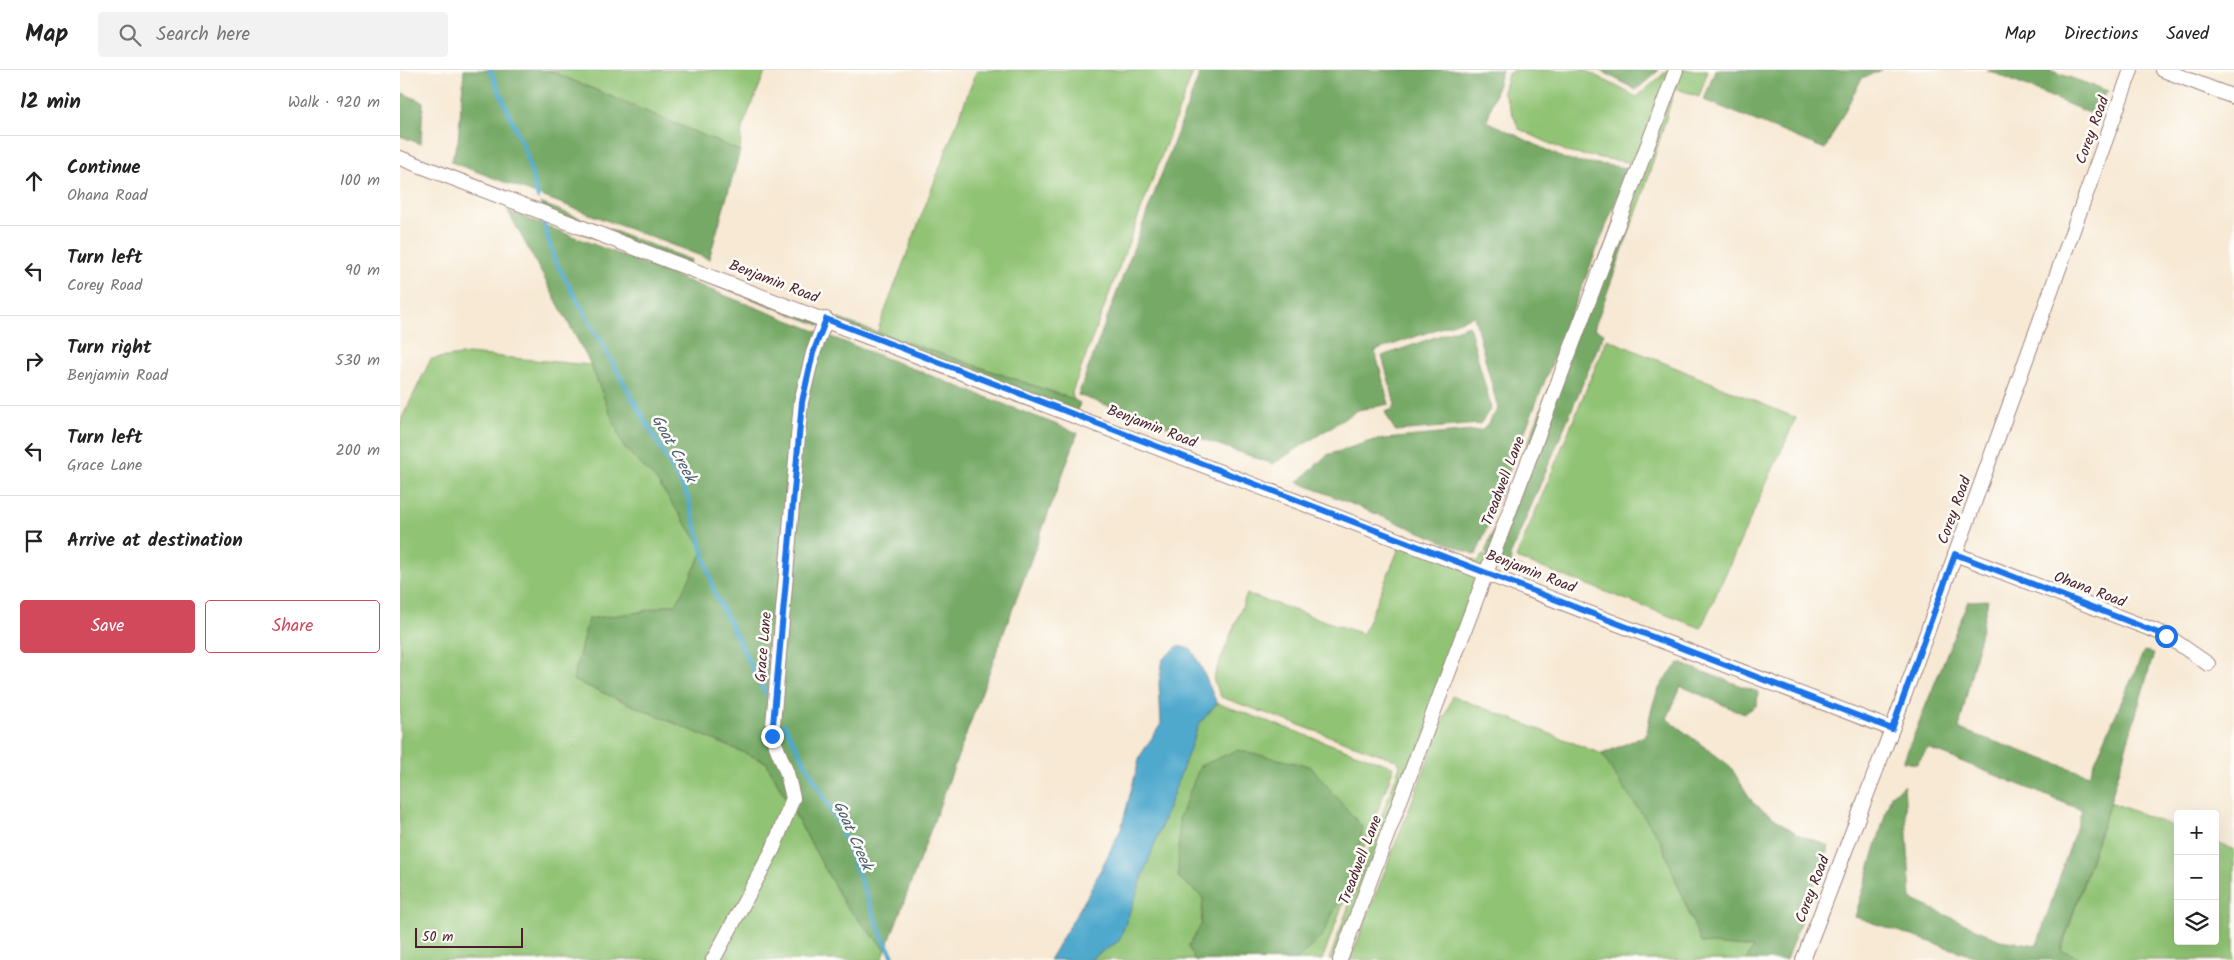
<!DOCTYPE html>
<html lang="en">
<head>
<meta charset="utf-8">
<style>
  :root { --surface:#fff; --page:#f2f2f2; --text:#222; --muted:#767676; --line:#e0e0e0; --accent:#d1495b }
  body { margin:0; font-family:Kalam,sans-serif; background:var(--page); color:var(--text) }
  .controls { position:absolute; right:15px; bottom:15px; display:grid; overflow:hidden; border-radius:5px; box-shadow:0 5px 20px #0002 }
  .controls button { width:45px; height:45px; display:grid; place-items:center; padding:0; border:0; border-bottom:1px solid var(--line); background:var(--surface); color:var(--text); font:25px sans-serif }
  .scale { position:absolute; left:15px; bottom:12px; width:108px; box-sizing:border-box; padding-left:5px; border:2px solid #4a1f2b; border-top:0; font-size:14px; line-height:18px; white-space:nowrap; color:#4a1f2b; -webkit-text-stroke:4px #fdfcf7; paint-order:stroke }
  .stop { position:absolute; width:15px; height:15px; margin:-11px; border:4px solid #1a73e8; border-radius:50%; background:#fff }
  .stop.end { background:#1a73e8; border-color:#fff; box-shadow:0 1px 5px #0008 }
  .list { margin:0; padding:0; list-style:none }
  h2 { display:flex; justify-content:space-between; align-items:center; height:65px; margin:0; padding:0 20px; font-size:21px }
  h2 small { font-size:16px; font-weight:400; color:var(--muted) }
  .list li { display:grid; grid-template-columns:32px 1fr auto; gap:15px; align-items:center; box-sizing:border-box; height:90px; padding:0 20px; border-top:1px solid var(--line) }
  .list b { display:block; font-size:19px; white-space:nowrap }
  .list p { margin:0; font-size:16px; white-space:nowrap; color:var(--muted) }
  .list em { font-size:16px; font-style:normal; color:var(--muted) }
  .actions { display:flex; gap:10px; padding:15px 20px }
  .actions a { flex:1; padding:11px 0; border:1px solid var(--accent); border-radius:5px; text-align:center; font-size:18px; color:var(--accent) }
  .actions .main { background:var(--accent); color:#fff }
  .icon { flex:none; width:28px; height:28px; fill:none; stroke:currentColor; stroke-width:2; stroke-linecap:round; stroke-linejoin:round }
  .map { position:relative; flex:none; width:1834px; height:890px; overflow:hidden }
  header { display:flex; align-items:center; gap:30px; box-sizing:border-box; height:70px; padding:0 25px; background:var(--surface); border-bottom:1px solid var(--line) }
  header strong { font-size:24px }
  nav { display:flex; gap:28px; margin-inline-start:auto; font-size:18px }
  .search { width:350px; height:45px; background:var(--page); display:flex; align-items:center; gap:12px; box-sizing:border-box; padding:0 18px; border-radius:5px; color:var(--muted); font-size:19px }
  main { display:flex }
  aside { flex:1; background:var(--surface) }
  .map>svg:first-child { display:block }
  .green { fill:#90c373; stroke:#6d714f }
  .forest { fill:#74a965; stroke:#5f6448 }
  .water { fill:#50a9cd; stroke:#4d647c }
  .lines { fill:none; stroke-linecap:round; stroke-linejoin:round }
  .stream { stroke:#50a9cd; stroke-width:4.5 }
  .minor-casing { stroke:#a08480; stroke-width:16 }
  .minor { stroke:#fff; stroke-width:14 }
  .route { stroke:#1a73e8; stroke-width:6 }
  .labels { text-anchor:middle; stroke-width:5; stroke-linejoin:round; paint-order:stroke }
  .street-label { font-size:15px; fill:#4a1f2b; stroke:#fdfcf7 }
  .water-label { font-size:16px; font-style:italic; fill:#4d5d74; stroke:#fdfcf7 }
</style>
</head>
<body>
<header>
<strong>Map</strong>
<div class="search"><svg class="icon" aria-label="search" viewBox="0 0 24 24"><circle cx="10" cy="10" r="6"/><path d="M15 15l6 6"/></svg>Search here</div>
<nav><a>Map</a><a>Directions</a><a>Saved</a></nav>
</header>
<main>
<aside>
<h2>12 min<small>Walk · 920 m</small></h2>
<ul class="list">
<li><svg class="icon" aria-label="ahead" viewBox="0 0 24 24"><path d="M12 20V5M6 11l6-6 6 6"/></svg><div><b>Continue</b><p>Ohana Road</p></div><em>100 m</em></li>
<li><svg class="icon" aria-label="left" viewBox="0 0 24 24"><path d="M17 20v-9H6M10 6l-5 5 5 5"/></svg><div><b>Turn left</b><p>Corey Road</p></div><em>90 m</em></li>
<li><svg class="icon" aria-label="right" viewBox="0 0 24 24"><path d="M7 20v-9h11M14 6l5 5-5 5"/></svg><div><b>Turn right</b><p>Benjamin Road</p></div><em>530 m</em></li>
<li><svg class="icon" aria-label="left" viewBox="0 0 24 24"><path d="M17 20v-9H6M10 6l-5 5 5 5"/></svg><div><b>Turn left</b><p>Grace Lane</p></div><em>200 m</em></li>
<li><svg class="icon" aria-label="arrive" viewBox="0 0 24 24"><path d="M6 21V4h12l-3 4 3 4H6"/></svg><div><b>Arrive at destination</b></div></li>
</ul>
<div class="actions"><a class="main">Save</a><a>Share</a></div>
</aside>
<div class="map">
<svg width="1834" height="890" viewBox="0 0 1834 890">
  <rect width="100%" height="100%" fill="#fdfcf7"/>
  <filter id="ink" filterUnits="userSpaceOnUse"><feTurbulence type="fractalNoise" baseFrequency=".02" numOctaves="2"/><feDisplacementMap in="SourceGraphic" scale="10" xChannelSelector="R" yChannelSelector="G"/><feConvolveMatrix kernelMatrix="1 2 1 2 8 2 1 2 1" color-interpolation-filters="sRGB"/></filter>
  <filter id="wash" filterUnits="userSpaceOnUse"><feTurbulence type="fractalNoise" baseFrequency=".0096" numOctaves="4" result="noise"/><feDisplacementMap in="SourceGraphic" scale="20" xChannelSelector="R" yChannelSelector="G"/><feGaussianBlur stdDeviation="1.12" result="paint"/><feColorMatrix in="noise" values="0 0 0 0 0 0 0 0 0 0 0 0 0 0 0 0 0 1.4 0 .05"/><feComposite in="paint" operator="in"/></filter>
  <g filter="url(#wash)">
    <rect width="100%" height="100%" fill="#f7e9d4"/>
    <path class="green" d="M148,0H366L342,58L340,81Z
      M577,0H794L672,322L673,329L477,262Z
      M1114,0H1185L1237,27L1268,0H1308L1299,27L1275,18L1242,128L1228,165L1213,156L1235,96L1233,93L1170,83L1119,59L1103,21L1108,4Z
      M1207,269L1396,348L1301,558L1116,488Z
      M68,284L191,295L223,376L256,410L304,480L277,533L240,542L173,610L366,692L445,835L486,880L482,890H0V352L31,289Z
      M1005,464L1078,492L1083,485L1090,488L942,890H929L1000,695L996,690L821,627L813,609L847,524L963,564Z
      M1053,626L1202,684L1221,715L1260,769L1291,848L1354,878L1346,890H950Z
      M817,633L994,697L922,890H689L799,654Z
      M1710,732L1778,758V871H1815V772L1834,780V890H1686L1661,881Z"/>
    <path class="forest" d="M64,0H148L340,81L309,189L51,92L58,71Z
      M801,0H1102L1087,51L1167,90L1229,98L1076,485L898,412L927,385L974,370L1083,360L1098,339L1074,246L975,281L989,334L958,340L873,394L678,325Z
      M1200,0H1259L1236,20Z
      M1315,0H1482L1462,8L1425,79L1304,30Z
      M1587,0H1649L1708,21L1689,43Z
      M0,22L23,32L21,74L0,66Z
      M140,133L291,190L289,198L673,329L680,333L673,353L148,150Z
      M108,141L678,363L486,880L445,835L366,692L173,610L188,549L240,542L277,533L304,480L256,410L223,376L191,295Z
      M1213,156L1228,165L1194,259L1204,263L1110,486L1112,494L1124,499L1090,488L1085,482Z
      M1069,255L1091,338L1080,354L995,361L985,342L993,339L995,334L982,286Z
      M1588,530L1559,659L1689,705L1744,581L1754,583L1710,732L1661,880L1686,890H1585L1455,847L1491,725L1504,715L1511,829L1600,870L1637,875L1682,740L1528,678L1517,694L1503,692L1568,531Z
      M1279,593L1358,622L1357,635L1344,644L1281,616L1267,649L1330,696L1353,733L1397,764L1429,776L1386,890H1346L1353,878L1301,873L1260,769L1221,715L1202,684L1246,665C1253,632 1254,618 1279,593Z
      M837,680L910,696L963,758L955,798L922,866L897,890H795L788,877L801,855L803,828L778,807L779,748L800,696Z"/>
    <path class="water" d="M778,576L791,579C802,595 808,615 817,633L799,654L719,871L689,890H649L688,825L721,759L740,686L761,654L759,613L763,589Z"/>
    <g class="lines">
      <path class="stream" d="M90,0L125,80L138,128
        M144,154L154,189L287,425L315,524L365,623
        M384,654L439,755L483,868L495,890"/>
    </g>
  </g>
  <g filter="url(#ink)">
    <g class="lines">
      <defs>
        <path id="minor" d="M1763,0L1834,27
          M0,88C498,275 995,466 1492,659
          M1555,484L1766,565L1808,594
          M313,890L373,779L393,728L387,703L372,666L401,332L413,283L426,249
          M940,890L1276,0
          M1403,890L1492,659L1731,0"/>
      </defs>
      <use href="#minor" class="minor-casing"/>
      <use href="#minor" class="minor"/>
    </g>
  </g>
  <g class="lines" filter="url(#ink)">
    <path class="route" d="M372,666L402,332L413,283L426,249L1492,659L1555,484L1766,566"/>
  </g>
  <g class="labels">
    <g class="street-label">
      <text transform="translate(1692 60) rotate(-70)" y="5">Corey Road</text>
      <text transform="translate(374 211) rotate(21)" y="5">Benjamin Road</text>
      <text transform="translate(752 356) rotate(21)" y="5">Benjamin Road</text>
      <text transform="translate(1103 411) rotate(-69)" y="5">Treadwell Lane</text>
      <text transform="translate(1554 440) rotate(-70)" y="5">Corey Road</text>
      <text transform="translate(1131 501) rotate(21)" y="5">Benjamin Road</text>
      <text transform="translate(1690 519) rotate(21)" y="5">Ohana Road</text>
      <text transform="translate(363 577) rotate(-85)" y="5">Grace Lane</text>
      <text transform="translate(960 790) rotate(-69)" y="5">Treadwell Lane</text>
      <text transform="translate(1412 819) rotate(-69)" y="5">Corey Road</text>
    </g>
    <g class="water-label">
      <text transform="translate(275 378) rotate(61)" y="6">Goat Creek</text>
      <text transform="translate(454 765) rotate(66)" y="6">Goat Creek</text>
    </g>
  </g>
</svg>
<div class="controls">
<button>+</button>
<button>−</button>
<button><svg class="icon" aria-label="layers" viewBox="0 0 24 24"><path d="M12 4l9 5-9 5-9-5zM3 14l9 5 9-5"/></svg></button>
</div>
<div class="scale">50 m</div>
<div class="stop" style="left:1766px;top:566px"></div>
<div class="stop end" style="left:372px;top:666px"></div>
</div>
</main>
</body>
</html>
